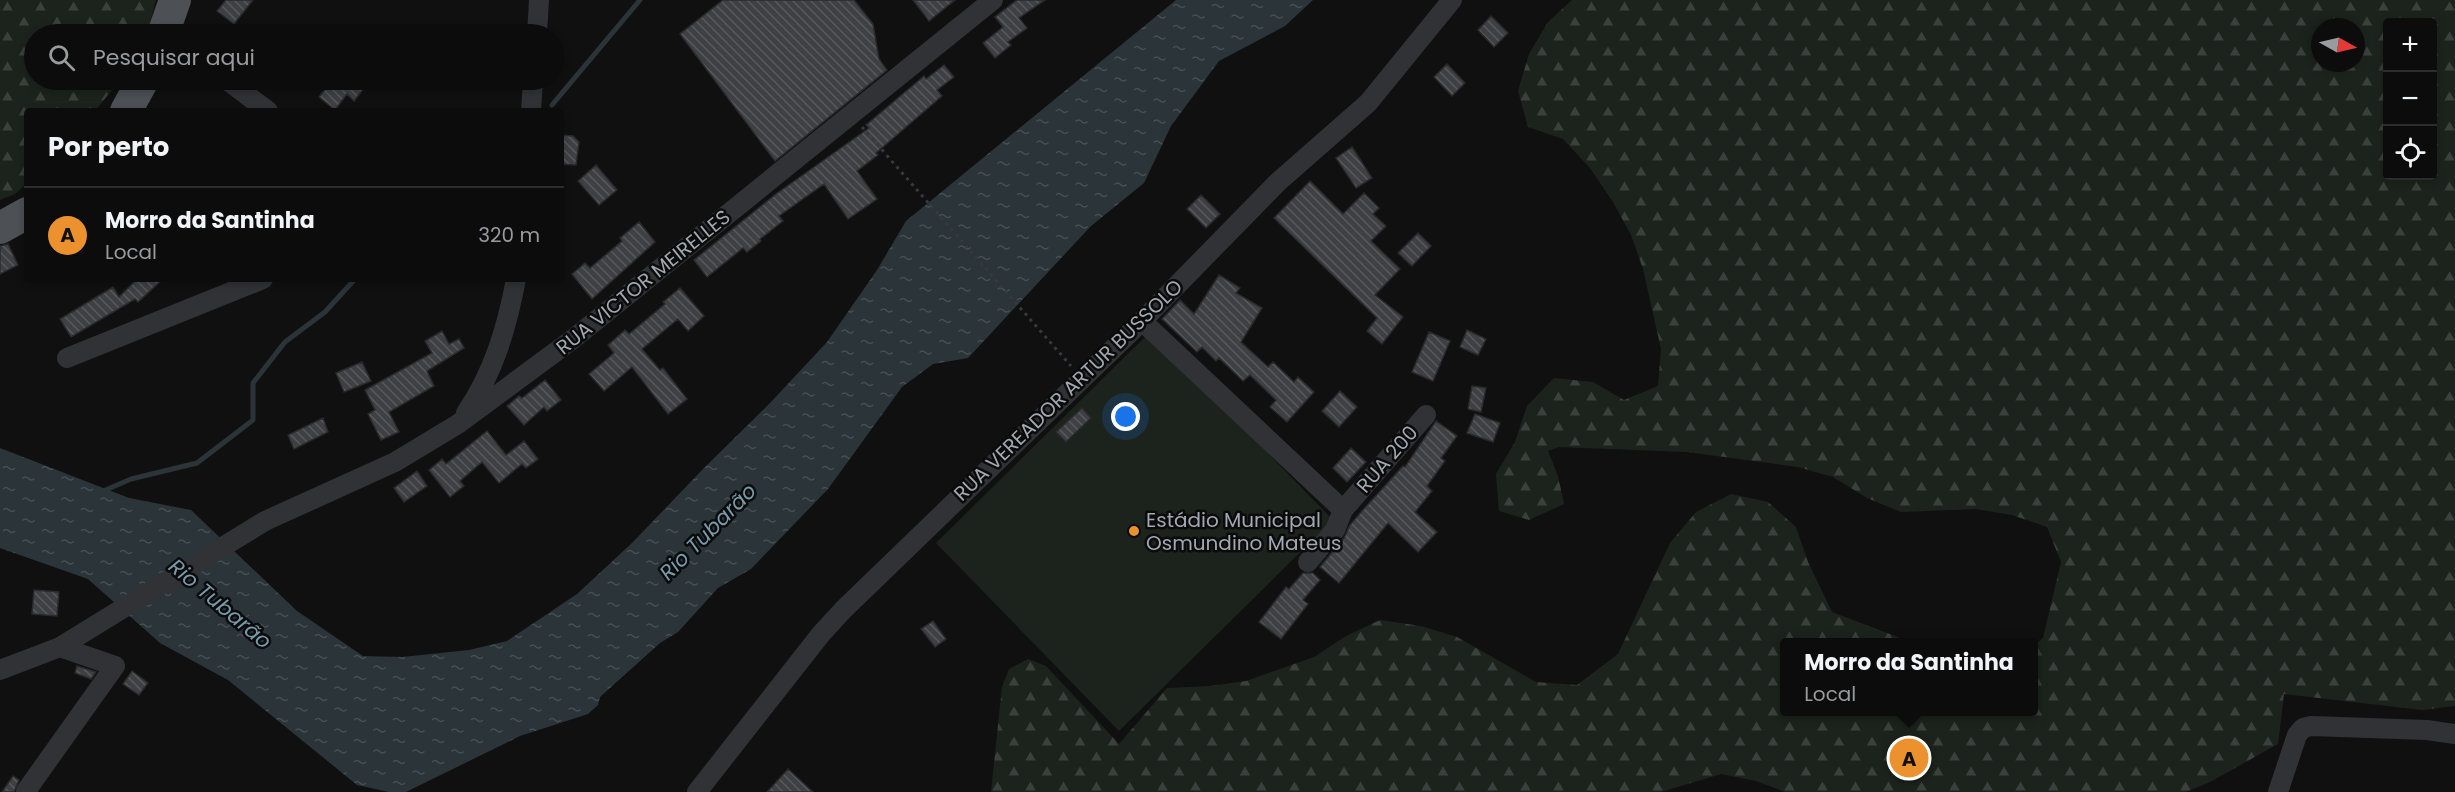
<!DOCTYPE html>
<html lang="pt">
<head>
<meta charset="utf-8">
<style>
  :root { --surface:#0c0c0d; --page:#1a1a1b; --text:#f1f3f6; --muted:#9a9b9d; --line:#2c2c2e; --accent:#eb922e }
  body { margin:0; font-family:Poppins,sans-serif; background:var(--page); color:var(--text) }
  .controls { position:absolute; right:18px; top:18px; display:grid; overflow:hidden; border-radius:6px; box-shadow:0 3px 9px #0003 }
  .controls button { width:54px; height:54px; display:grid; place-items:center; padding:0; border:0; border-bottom:2px solid var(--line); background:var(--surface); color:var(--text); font:30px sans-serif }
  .compass { position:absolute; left:2311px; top:18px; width:54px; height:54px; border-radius:50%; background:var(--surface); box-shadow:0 3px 9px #0003; rotate:98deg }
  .you { position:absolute; left:1126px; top:417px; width:21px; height:21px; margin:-15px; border:4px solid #fff; border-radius:50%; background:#1a73e8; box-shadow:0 0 0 9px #1a73e833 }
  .badge { display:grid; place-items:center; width:39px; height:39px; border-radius:50%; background:var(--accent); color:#111; font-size:20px; font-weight:700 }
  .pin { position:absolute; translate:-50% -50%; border:3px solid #fff; box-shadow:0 2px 6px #0006 }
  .popup { position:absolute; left:1780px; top:638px; width:258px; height:78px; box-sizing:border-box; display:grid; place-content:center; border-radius:6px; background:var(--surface); filter:drop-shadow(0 2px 4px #0005); font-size:20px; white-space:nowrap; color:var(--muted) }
  .popup b { font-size:22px; color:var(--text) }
  .popup::after { content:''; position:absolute; left:50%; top:100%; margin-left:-12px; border:12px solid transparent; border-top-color:var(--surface) }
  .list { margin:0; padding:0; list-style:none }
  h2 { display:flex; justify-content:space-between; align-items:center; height:78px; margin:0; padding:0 24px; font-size:26px }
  h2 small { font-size:20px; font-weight:400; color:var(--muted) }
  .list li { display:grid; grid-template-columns:39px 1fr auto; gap:18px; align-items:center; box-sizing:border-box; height:96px; padding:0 24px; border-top:2px solid var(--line) }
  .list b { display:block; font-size:22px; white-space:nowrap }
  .list p { margin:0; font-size:20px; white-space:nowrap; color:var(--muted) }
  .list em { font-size:20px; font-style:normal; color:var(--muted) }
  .icon { flex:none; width:33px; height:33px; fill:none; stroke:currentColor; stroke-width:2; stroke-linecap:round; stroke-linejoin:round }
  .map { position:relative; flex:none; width:2455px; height:792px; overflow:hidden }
  .search { position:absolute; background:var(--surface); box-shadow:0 3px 9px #0003; left:24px; top:24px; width:540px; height:66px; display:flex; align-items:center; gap:15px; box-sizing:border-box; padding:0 21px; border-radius:33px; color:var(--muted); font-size:22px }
  .panel { position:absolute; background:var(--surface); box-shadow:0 3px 9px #0003; left:24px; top:108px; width:540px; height:174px; border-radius:6px }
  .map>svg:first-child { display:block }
  .forest { fill:url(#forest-firs); fill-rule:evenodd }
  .green { fill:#1c231c }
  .water { fill:url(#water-ripples) }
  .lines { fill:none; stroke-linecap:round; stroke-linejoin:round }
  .stream { stroke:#2a3439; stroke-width:5 }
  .building { fill:url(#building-back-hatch); stroke:#2a2a2d; stroke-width:1.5 }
  .path { stroke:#37393d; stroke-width:3; stroke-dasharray:3 4.5; stroke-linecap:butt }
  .minor { stroke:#313236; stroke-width:20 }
  .primary { stroke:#4d5055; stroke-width:32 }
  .poi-dot { fill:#eb922e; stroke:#0b0b0c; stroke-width:2 }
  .labels { text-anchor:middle; stroke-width:5; stroke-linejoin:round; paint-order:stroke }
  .street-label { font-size:20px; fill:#a1a8b1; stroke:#0b0b0c }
  .poi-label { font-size:20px; fill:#a1a8b1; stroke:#0b0b0c; text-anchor:start }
  .water-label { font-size:21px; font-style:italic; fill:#789bac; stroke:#0b0b0c }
</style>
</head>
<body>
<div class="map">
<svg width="2455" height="792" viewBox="0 0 2455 792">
  <defs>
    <pattern id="forest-firs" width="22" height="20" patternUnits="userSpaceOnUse" patternTransform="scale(1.5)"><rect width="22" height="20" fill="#1c231c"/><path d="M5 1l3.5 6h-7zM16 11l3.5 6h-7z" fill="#3a403b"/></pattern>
    <pattern id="water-ripples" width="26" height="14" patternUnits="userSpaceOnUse" patternTransform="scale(1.5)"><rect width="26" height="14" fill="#2a3439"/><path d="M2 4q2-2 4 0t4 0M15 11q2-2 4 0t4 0" fill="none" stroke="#464f53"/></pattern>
    <pattern id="building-back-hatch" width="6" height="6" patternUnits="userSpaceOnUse" patternTransform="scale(1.5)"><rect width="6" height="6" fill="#3f4044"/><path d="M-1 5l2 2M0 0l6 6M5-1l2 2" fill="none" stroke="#58595d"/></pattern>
  </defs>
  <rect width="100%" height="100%" fill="#101011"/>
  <path class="forest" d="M0,0H156L147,34H34V80H120L95,111H27V183L15,194L0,200Z
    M1572,0H2455V706L2422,710L2284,694L2278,744L2210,782L2186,792H1785L1756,781L1721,774L1661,792H991L1002,687L1009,669L1028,659L1046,666L1119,744L1167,688L1210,686L1246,681L1314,657L1346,636L1380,620L1421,626L1457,637L1536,682L1577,685L1618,654L1670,543L1696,512L1731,494L1768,502L1796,527L1808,562L1832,612L1911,642H1784V712H2034V646L2043,638L2061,562L2047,527L2012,515L1976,509L1901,512L1867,498L1833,477L1798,467L1687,452L1559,447L1548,451L1558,476L1564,504L1529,520L1499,511L1496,474L1515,442L1527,406L1554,378L1593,382L1624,400L1658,386L1661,349L1643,269L1631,235L1613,202L1590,168L1563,139L1528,127L1518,91L1529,54L1548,22ZM2388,22H2432V176H2388ZM2320,27H2356V63H2320Z"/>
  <path class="green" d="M1150,332L1333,520L1119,731L936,543Z"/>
  <path class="water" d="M1176,0H1313L1285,26L1219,61L1171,126L1144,183L1091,226L968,358L933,364L902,387L828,489L751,569L718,588L678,632L660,643L600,697L598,705L588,714L520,736L406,792H389L357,785L228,680L160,643L88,579L0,548V448L129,498L191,510L297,611L363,656L402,657L469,650L507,641L577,594L632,543L704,468L770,403L827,342L877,270L906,221Z"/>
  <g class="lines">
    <path class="stream" d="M552,105L640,0
      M101,492L131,479L197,463L253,420V383L285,342L325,312L355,279"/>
  </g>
  <path class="building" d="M226,0H253L234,24L217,11Z
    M723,0H854L873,24L879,59L887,70L775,161L680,34Z
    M913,0H955L929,21Z
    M1017,0H1045L1019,18L1027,28L1008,42L1011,45L995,58L983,43L1003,27L995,17Z
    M1491,16L1508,33L1494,47L1478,30Z
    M1447,64L1465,83L1452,96L1434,77Z
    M944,65L954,77L937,90L942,96L876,153L878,155L857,171L877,199L848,219L824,184L779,216L783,221L760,239L761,241L747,252L743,248L707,277L694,260L776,194L869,128L866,125L924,76L926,79Z
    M328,80H359L357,82L364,88L354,101L347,94L335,110L319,97L331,82Z
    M561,135L573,136L579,142L576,165L561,164Z
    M1352,147L1372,178L1356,188L1336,158Z
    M596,165L617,190L599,205L578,181Z
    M1310,181L1343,214L1364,193L1379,208L1373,214L1386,226L1371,241L1400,269L1375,295L1403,317L1382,344L1367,331L1377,318L1274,218Z
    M1201,195L1220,214L1206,228L1187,209Z
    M639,222L655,242L592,299L572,274L585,263L590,268L622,241L620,238Z
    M1418,233L1431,246L1412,266L1398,253Z
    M8,244L18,265L0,274V246Z
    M1219,275L1240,288L1236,293L1262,308L1241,342L1268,367L1273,362L1294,382L1298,377L1314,392L1287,422L1270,407L1276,400L1250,375L1243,381L1219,358L1216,361L1202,347L1197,352L1162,319L1180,300L1194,314Z
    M137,279H163L138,302L135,299L71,337L60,319L113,287L119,297Z
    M680,288L704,316L688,331L678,319L642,349L660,370L663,368L687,399L668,414L632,367L604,391L589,374L614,353L608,345L625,330L629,334L665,304L663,302Z
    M1467,330L1486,339L1478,355L1460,347Z
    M442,331L449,344L459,339L464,348L427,371L434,386L389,412L399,432L381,440L368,414L375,410L365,390L432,353L425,341Z
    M1429,332L1450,341L1433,381L1412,372Z
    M362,362L371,381L344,392L336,373Z
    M545,380L561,400L547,411L544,407L524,425L507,406L519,396L522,398Z
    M1472,386L1486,388L1481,412L1468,409Z
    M1340,391L1357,407L1339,427L1322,411Z
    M1082,408L1091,418L1066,442L1056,432Z
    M1475,414L1500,423L1493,442L1467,433Z
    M323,418L328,432L294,449L288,435Z
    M1436,421L1457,436L1441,458L1445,461L1427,486L1432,491L1415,512L1437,532L1418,552L1388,523L1339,583L1320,567L1344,538L1350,525L1362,511L1403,466L1405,467Z
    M487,431L506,455L524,441L538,459L526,468L522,464L499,483L482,462L460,481L464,486L450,497L429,470L442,459L446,464Z
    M1351,448L1366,462L1347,482L1333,468Z
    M417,471L427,486L404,502L394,488Z
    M1303,573H1313L1320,580L1303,600L1308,604L1281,639L1259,622L1286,587L1289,589Z
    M34,590L59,592L57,616L32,614Z
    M933,621L946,639L935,647L921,629Z
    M77,666L96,672L91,679L75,673Z
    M132,671L148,683L139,695L123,684Z
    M788,769L813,792H767Z
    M13,776L19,780L14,792H2Z"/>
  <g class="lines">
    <path class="path" d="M862,127L1071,366"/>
    <path class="minor" d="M537,34L539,0
      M227,80L268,111
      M531,111L533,80
      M1142,321L1343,510
      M67,358L263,279
      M466,413C494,372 507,327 516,279
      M1308,562L1335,530L1343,510L1426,415
      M0,670L60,647L265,521L395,462L458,424L573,339L993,0
      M26,791L115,666L60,647
      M697,792L821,634L843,610L1142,321L1278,182L1368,103L1452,0
      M2278,792L2297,735L2303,728L2311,726L2427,730L2455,734"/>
    <path class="primary" d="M163,34L175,0
      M126,111L143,80
      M0,228L27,213"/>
  </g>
  <circle class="poi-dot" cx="1134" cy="531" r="6"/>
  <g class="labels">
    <g class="street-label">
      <text transform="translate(643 282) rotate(-39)" y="7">RUA VICTOR MEIRELLES</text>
      <text transform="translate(1068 390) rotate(-44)" y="7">RUA VEREADOR ARTUR BUSSOLO</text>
      <text transform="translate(1387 459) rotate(-49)" y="7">RUA 200</text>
    </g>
    <g class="poi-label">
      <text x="1146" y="527">Estádio Municipal<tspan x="1146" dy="23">Osmundino Mateus</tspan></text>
    </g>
    <g class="water-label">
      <text transform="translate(708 532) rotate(-45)" y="7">Rio Tubarão</text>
      <text transform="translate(220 604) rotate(40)" y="7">Rio Tubarão</text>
    </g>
  </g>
</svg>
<div class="controls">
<button>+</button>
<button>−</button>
<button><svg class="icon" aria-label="locate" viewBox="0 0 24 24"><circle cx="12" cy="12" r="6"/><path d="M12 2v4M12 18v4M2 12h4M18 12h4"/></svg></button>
</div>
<svg class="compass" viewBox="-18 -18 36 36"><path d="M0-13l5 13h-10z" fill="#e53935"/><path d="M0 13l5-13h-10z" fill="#9a9b9d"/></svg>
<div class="you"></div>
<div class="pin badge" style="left:1909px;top:758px">A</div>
<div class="popup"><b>Morro da Santinha</b>Local</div>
<div class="search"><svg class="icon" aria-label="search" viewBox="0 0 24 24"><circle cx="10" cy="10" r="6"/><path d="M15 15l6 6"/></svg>Pesquisar aqui</div>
<section class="panel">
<h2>Por perto<small></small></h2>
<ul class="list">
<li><span class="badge">A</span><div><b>Morro da Santinha</b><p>Local</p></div><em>320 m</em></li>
</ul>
</section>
</div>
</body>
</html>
